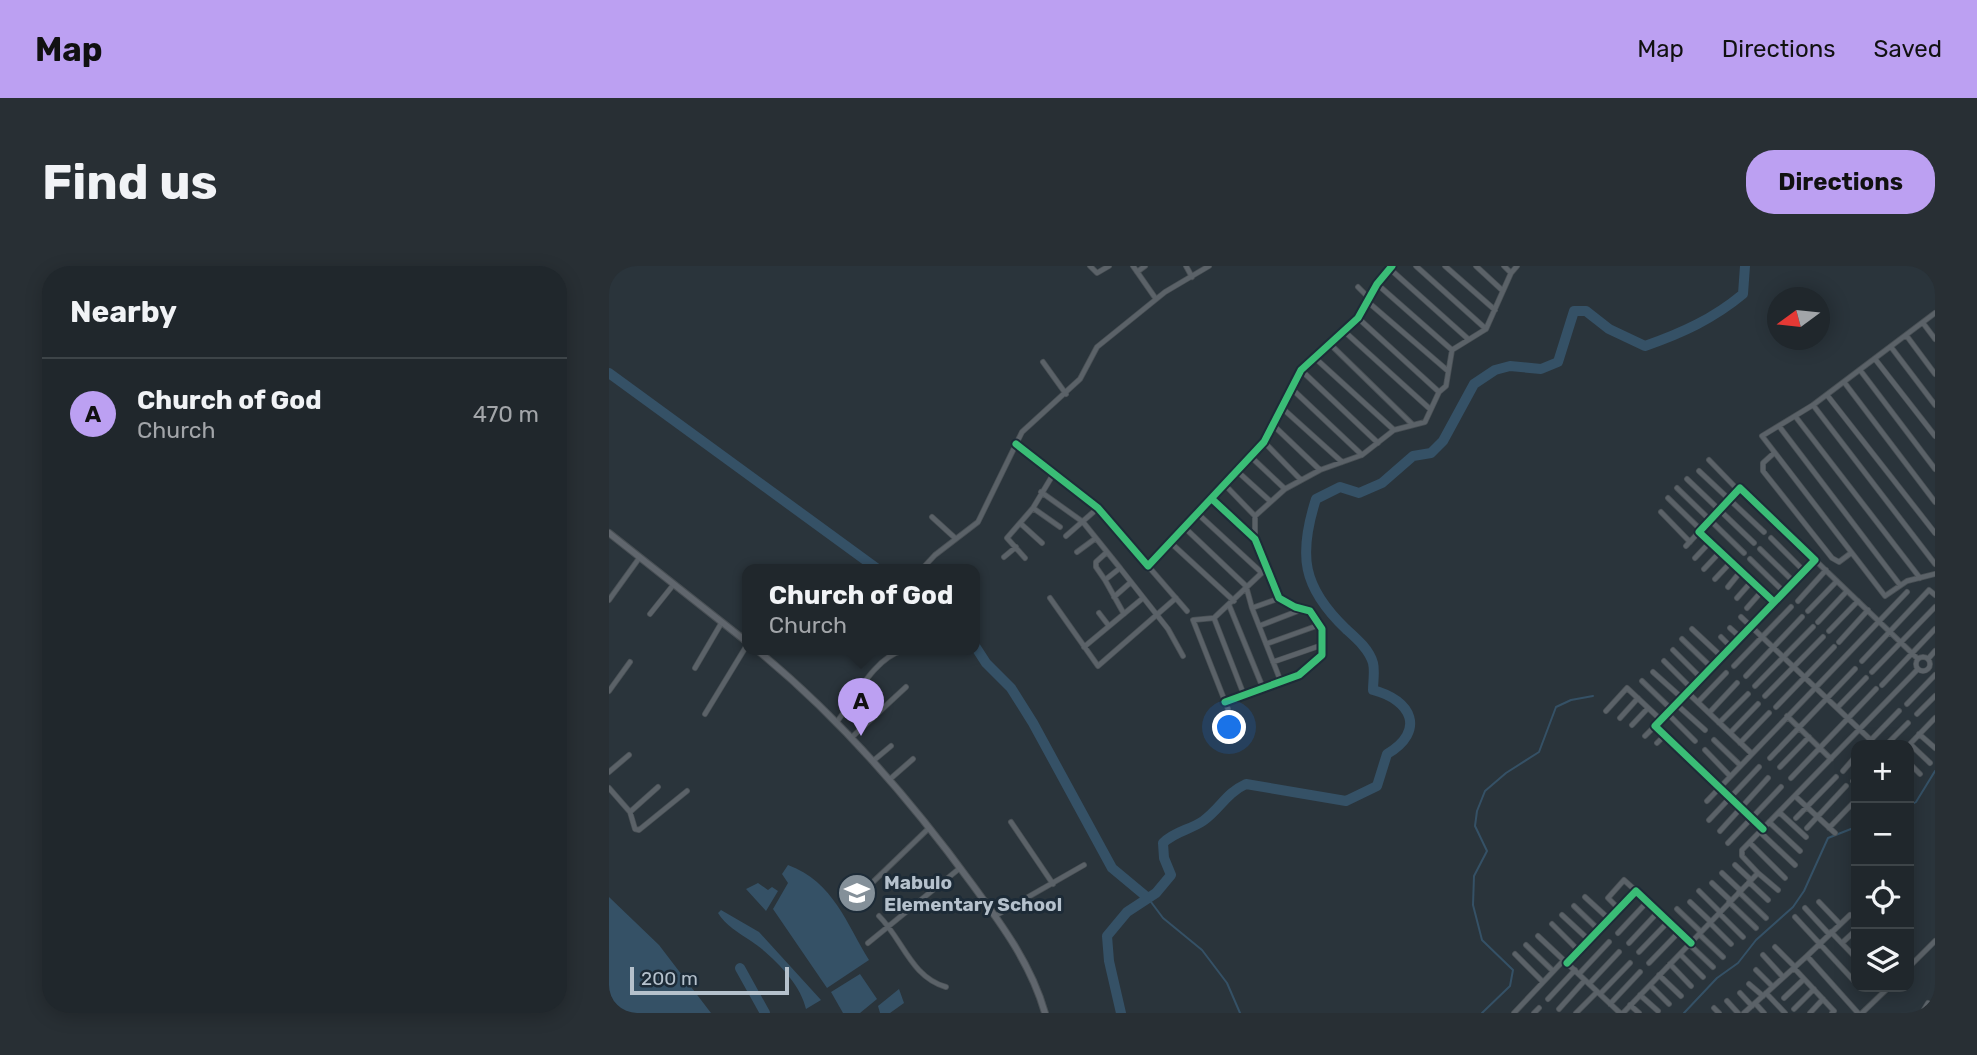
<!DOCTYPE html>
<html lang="en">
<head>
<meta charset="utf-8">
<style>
  :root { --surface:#20272c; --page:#282f34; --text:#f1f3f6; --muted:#a2a5a9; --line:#3d4448; --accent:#bca0f2 }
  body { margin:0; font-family:Rubik,sans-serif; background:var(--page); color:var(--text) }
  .controls { position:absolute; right:21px; bottom:21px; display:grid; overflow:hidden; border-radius:14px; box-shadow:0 4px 18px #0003 }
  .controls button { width:63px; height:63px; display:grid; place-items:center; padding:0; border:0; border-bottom:2px solid var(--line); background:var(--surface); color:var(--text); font:35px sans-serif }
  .compass { position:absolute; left:1158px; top:21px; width:63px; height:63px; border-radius:50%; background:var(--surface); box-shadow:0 4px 18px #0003; rotate:255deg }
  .scale { position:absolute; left:21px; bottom:18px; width:159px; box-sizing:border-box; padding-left:7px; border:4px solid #b5c1cc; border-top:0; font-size:19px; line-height:24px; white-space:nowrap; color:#b5c1cc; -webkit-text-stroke:5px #1d2b37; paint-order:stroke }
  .you { position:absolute; left:621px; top:462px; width:24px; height:24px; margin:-18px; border:5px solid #fff; border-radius:50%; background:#1a73e8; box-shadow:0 0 0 10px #1a73e833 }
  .badge { display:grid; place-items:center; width:46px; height:46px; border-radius:50%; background:var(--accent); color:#111; font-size:23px; font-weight:700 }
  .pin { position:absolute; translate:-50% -58px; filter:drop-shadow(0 2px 4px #0008) }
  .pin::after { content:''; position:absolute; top:37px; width:24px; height:21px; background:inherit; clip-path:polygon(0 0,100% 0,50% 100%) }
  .popup { position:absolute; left:133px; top:298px; width:238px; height:91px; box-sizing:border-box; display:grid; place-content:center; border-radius:14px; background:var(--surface); filter:drop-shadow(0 2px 5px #0005); font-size:23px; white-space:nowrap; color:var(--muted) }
  .popup b { font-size:26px; color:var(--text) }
  .popup::after { content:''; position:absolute; left:50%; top:100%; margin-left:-14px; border:14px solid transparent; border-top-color:var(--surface) }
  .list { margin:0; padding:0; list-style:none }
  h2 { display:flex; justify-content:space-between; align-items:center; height:91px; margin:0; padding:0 28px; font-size:30px }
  h2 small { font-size:23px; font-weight:400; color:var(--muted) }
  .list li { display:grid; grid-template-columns:46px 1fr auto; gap:21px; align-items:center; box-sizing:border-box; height:112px; padding:0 28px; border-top:2px solid var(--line) }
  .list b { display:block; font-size:26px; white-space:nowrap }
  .list p { margin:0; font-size:23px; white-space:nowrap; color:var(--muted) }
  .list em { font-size:23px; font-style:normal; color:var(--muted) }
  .icon { flex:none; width:38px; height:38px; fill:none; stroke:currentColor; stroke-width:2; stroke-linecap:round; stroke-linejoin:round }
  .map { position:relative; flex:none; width:1326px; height:747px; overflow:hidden; border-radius:28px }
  header { display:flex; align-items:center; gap:42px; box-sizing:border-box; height:98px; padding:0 35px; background:var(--accent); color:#111 }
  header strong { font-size:33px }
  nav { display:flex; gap:38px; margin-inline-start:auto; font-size:24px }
  .intro { display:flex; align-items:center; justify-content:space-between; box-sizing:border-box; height:168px; padding:0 42px }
  h1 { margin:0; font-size:49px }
  .button { padding:18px 32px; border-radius:28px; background:var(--accent); color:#111; font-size:24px; font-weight:700 }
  main { display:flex; gap:42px; padding:0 42px }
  aside { flex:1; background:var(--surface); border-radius:28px; box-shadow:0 4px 18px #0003 }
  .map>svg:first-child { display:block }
  .water { fill:#355166 }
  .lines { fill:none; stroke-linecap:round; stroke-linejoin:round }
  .stream { stroke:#355166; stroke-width:2 }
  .river { stroke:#355166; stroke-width:10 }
  .minor-casing { stroke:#495055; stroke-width:6 }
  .secondary-casing { stroke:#495055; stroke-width:8 }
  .minor { stroke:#5b6268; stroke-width:4.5 }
  .secondary { stroke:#60666d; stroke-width:6 }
  .cycleway-casing { stroke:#1d2b37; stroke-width:11 }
  .cycleway { stroke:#3abd76; stroke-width:7 }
  .labels { text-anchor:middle; stroke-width:6; stroke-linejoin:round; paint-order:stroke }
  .poi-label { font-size:19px; font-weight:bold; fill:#b5c1cc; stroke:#1d2b37; text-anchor:start }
</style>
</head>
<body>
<header>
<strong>Map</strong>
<nav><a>Map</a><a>Directions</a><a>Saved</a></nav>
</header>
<div class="intro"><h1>Find us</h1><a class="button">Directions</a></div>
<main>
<aside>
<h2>Nearby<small></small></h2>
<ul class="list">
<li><span class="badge">A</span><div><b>Church of God</b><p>Church</p></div><em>470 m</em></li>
</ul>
</aside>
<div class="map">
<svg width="1326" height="747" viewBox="0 0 1326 747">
  <rect width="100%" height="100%" fill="#2a343b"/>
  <path class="water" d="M179,599C225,616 238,659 260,694L218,722L164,643L179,617L173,608Z
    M149,617L159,624L163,621L169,625L157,645L137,623Z
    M0,631L50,679L102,747H0Z
    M112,644L150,666L212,734L197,743C192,718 163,689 142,675C130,667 116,659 109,647Z
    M251,708L268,733L251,747H234L222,726Z
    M290,723L295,737L281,747H271L269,740Z"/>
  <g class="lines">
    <path class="stream" d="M1300,540L1307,536L1326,505
      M539,632L554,652L593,684L618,717L631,747
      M873,747L901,720L904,704L873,674L864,639L865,610L878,585L866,560L868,545L876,525L897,507L930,486L947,441L962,434L984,430
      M1075,747L1108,712L1129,697L1147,674L1184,641L1195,625L1219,572L1247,561"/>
    <path class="river" d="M0,107L270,304
      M366,380L377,397L402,422L424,457L503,602L539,632
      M131,702L156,747
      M512,747L500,695L498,670L518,646L547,627L562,609L555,592L554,577C566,565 581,564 594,555C611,543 617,527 637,518L737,535L768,520L778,488C817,465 803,434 764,424C764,416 766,405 764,397C760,383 747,372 737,363C693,321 689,289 707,233L731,221L750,227L773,217L804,190L822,187L834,175L865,118L886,104L901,100L932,103L949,96L965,45H977L1000,63L1036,80C1073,67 1104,53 1134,28L1136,0"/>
    <defs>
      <path id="minor" d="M481,0L488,7L500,0
        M524,0L547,33
        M577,0L583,11
        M807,0L877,63
        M836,0L886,44
        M867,0L894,25
        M895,0L902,7
        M1316,0L1326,12
        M781,3L858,72
        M528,6L536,0
        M768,18L843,84
        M749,21L761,33
        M759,36L839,105
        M1326,47L1204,139L1153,170L1276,330L1298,315L1326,308
        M749,52L830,126
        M1314,57L1326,73
        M736,66L821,143
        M1297,69L1326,108
        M721,78L804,159
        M1282,81L1326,139
        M706,92L785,164
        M1266,93L1326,170
        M434,96L457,128
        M692,104L769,177
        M1251,104L1326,203
        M1235,116L1326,236
        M682,122L753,189
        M1218,129L1326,267
        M1204,139L1326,298
        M672,141L733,196
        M1186,150L1311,312
        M664,159L711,204
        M1170,160L1291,319
        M655,176L692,214
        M407,178L489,242L539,300L655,176L692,104L749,52L768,18L783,0
        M1165,187L1154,197V205L1223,292L1230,296L1242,287
        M641,190L676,223
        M1100,194L1129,224
        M628,205L661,235
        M1090,205L1155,266
        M1078,213L1145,277
        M616,219L646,250
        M1068,222L1135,287
        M432,226L474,256L511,302L496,314L487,301V296L498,286
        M1059,232L1092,264
        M603,233L646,273L670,332L686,341L701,345L713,363V389L690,409L616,436
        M424,242L451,261
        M1052,246L1081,276
        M589,248L653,307
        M323,251L346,272
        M411,257L433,277
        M576,262L637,320L643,342
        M457,270L489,242
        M1162,272L1195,305
        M646,273V250L676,223L711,204L753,189L785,164L816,156L830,126L837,120L843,84L877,63L902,7L908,0
        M562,277L625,335
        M1077,280L1090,266
        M1151,283L1185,316
        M468,286L487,272
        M395,291L407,281
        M416,292L398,272L424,242L445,207
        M1086,292L1101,276
        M1141,293L1175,326
        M1206,294L1309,393
        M539,300L578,345
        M511,302L559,363L574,390
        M1095,303L1111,286
        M312,304L326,289L369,256L413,166L471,113L488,81L556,26L600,0
        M1106,313L1122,296
        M496,314L515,348
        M1119,321L1132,305
        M505,331L522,316
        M441,332L489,400L567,332
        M671,332L643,342L672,416
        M1128,332L1143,315
        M0,334L31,291
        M1189,335L1217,304
        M620,339L654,422
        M1138,342L1153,325
        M1199,345L1228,315
        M490,347L500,360
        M41,348L65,318
        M1132,351L1267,479
        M605,352L635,429
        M1209,356L1238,325
        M650,360L694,343
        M1121,362L1131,371
        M1083,363L1113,391
        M1220,365L1249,335
        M1112,371L1122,381
        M1073,373L1102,401
        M1230,376L1259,344
        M657,378L710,359
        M475,381L534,332
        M1064,384L1092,412
        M1307 398a7 7 0 1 1 14 0a7 7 0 1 1-14 0Z
        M1319,393L1326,385
        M1055,395L1082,422
        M1253,395L1320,324L1326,329
        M664,396L713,379
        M1125,400L1182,341
        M86,402L113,356
        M1044,406L1073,432
        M1263,406L1326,341
        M1137,410L1193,351
        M1033,415L1062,443
        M1273,419L1326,363
        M1146,420L1204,361
        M0,425L21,396
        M1078,426L1142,487
        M1156,430L1214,371
        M1089,436L1117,407
        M1067,438L1096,464
        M1298,438L1326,409
        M1167,441L1225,381
        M1228,442L1257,412
        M619,443L584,354L605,352L659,301
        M997,445L1018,422L1052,454
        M1058,447L1086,475
        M1100,447L1128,417
        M96,448L138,379
        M1308,448L1326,430
        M1178,450L1222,493
        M1011,452L1029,432
        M227,457C246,433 264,392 295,384
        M1110,457L1139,428
        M1023,459L1039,442
        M1121,467L1149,438
        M1310,468L1326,482
        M1036,470L1046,460
        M242,472L297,421
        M1105,474L1131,499
        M1048,477L1056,469
        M1131,477L1160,447
        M1301,478L1321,497
        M1257,479L1290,445
        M1277,479L1299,457
        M1300,479L1326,452
        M1096,484L1121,510
        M1161,492L1246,403
        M264,495L282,480
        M1300,497L1311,508
        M1171,501L1200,471
        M1234,505L1247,490
        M0,506L20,489
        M1182,512L1267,423
        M280,514L304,493
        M1244,515L1247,511
        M1300,519L1302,521
        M0,522L21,546L49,521
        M1186,530L1226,567
        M1098,535L1298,326
        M21,546L26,563L30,564L78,525
        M1170,546L1197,571
        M1187,552L1227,511
        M1100,554L1150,501
        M402,556L444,618
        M1160,556L1191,585
        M1198,562L1237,520
        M1220,562L1247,534
        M1154,563L1046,460L1206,294L1131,222L1090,266L1165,336
        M1111,565L1159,512
        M1151,566L1186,599
        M1119,577L1172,521
        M1141,577L1176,612
        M1126,599L1142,614
        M1113,607L1132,625
        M1149,607L1169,624
        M264,616L320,562
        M1140,616L1159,634
        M1103,617L1122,635
        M1090,625L1111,646
        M1130,626L1157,652
        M976,631L1000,653
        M1081,636L1102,656
        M1120,636L1147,662
        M1210,636L1231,658
        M965,640L990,664
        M1196,642L1220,668
        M1010,643L999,632L1015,614L1027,625
        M1068,643L1092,666
        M1110,647L1134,671
        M953,649L980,674
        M270,650C294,674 302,711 337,721
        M386,650L475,599
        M1186,651L1247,717
        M1101,657L1122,678
        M943,658L970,685
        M1222,666L1247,692
        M1009,667L1038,636
        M1090,668L1114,691
        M929,670L1011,747
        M259,677L351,602
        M1020,677L1049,646
        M1233,677L1247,664
        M1080,678L1104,701
        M917,679L944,705
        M1166,681L1186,701
        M1030,686L1059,656
        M906,688L934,716
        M1071,688L1094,711
        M1154,689L1174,711
        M1198,690L1241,649
        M958,697L1027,625L1081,676
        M1040,697L1070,666
        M1061,698L1082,720
        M1300,701L1326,675
        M1185,702L1225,745L1223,747
        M1147,704L1164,721
        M970,708L1000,676
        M1050,709L1072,730
        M980,718L1010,686
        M1140,718L1154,730
        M1041,719L1060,738
        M1251,721H1252
        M1131,727L1143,740
        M1157,727L1176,747
        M991,728L1021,697
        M1031,729L1049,745
        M1175,732L1195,713
        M939,733L966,704
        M1118,735L1129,747
        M1146,737L1155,747
        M1001,738L1031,706
        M1021,739L1030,747
        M1105,742L1110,747
        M950,743L976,714
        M1185,743L1205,723
        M905,747L955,694
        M925,747L930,742
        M967,747L988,726
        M1014,747L1149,607L1133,590V584L1309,403
        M1135,747L1198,690L1249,747
        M1201,747L1214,733
        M1253,747L1280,721
        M1313,747L1319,737L1326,742"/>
      <path id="secondary" d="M0,267L138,376
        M148,384C230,451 301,533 363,618C393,659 422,698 436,747"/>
    </defs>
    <use href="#minor" class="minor-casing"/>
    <use href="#secondary" class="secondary-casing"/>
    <use href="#minor" class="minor"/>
    <use href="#secondary" class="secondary"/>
    <defs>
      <path id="cycleway" d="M407,178L489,242L539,300L655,176L692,104L749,52L768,18L783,0
        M603,233L646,273L670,332L686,341L701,345L713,363V389L690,409L616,436
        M1154,563L1046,460L1206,294L1131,222L1090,266L1165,336
        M958,697L1027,625L1082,677"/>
    </defs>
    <use href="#cycleway" class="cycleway-casing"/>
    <use href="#cycleway" class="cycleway"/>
  </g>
  <defs>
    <symbol id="school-disc" viewBox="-11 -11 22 22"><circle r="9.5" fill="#849099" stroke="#1d2b37"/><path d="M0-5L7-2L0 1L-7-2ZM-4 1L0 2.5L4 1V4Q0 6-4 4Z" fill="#fff"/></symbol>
  </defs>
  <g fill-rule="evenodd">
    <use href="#school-disc" x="226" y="605" width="44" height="44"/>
  </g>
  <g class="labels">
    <g class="poi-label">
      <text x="275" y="623">Mabulo<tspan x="275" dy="22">Elementary School</tspan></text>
    </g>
  </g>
</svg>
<div class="controls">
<button>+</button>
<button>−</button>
<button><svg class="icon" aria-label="locate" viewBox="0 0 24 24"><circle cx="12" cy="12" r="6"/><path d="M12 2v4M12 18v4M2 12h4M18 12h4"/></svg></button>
<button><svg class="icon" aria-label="layers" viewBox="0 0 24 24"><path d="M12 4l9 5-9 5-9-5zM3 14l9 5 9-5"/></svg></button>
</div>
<svg class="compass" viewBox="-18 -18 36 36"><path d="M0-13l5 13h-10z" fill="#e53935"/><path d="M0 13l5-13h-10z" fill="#a2a5a9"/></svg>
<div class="scale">200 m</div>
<div class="you"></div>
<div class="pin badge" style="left:252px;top:470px">A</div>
<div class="popup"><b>Church of God</b>Church</div>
</div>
</main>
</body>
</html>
